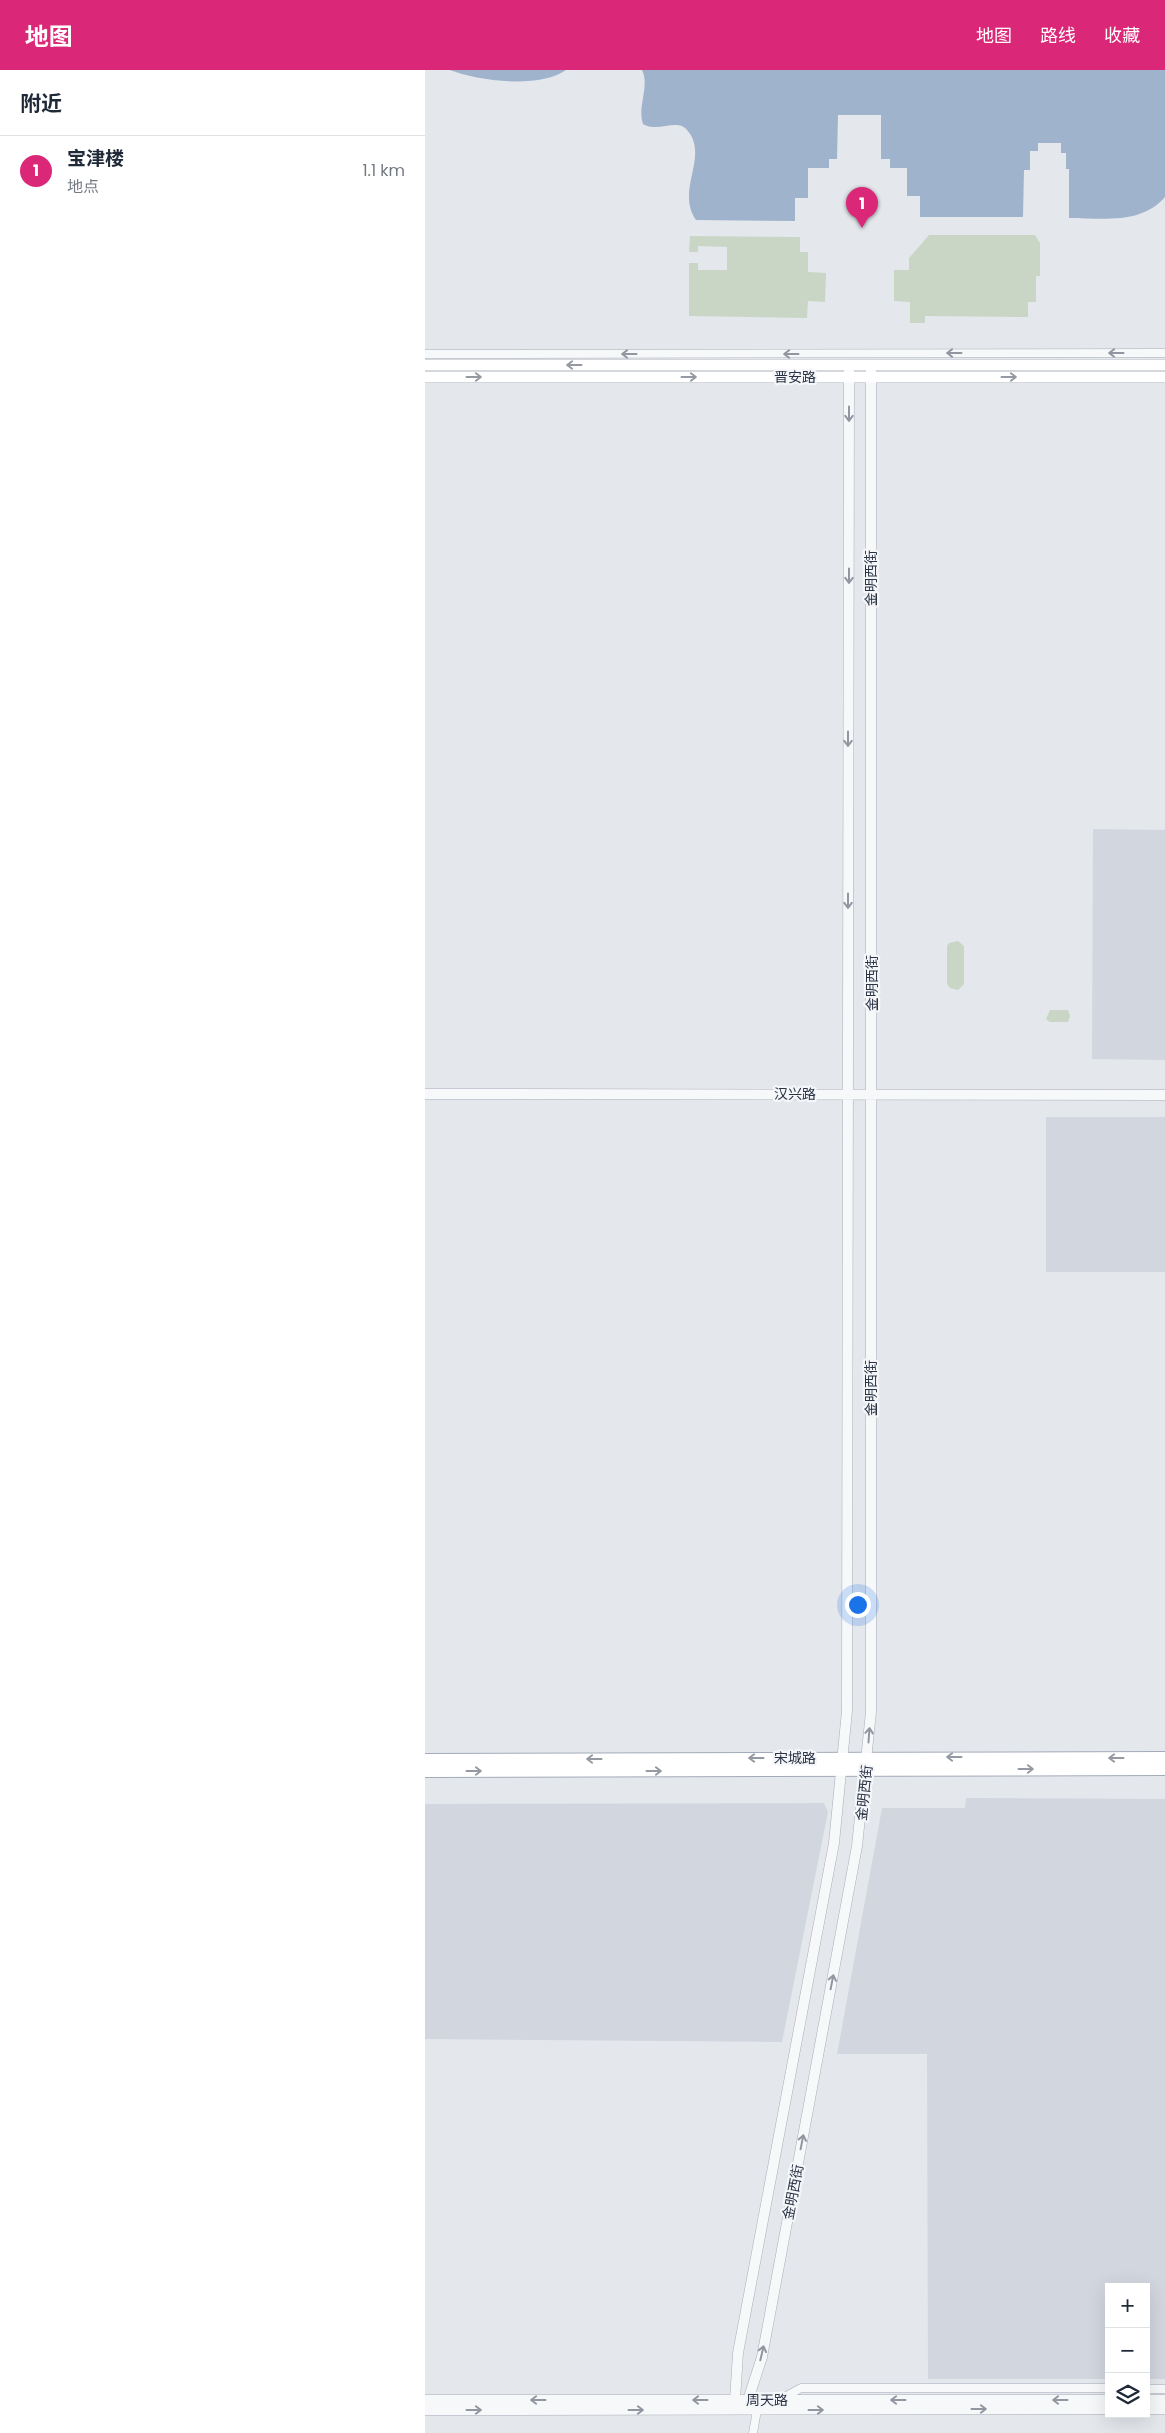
<!DOCTYPE html>
<html lang="zh">
<head>
<meta charset="utf-8">
<style>
  :root { --surface:#fff; --page:#f6f6f7; --text:#1f2937; --muted:#747a83; --line:#e0e1e3; --accent:#db2777 }
  body { margin:0; font-family:Poppins,"Noto Sans SC",sans-serif; background:var(--page); color:var(--text) }
  .controls { position:absolute; right:15px; bottom:15px; display:grid; overflow:hidden; border-radius:0px; box-shadow:0 5px 20px #0002 }
  .controls button { width:45px; height:45px; display:grid; place-items:center; padding:0; border:0; border-bottom:1px solid var(--line); background:var(--surface); color:var(--text); font:25px sans-serif }
  .you { position:absolute; left:432px; top:1534px; width:18px; height:18px; margin:-12px; border:4px solid #fff; border-radius:50%; background:#1a73e8; box-shadow:0 0 0 8px #1a73e833 }
  .badge { display:grid; place-items:center; width:32px; height:32px; border-radius:50%; background:var(--accent); color:#fff; font-size:16px; font-weight:700 }
  .pin { position:absolute; translate:-50% -41px; filter:drop-shadow(0 1px 2px #0008) }
  .pin::after { content:''; position:absolute; top:26px; width:18px; height:15px; background:inherit; clip-path:polygon(0 0,100% 0,50% 100%) }
  .list { margin:0; padding:0; list-style:none }
  h2 { display:flex; justify-content:space-between; align-items:center; height:65px; margin:0; padding:0 20px; font-size:21px }
  h2 small { font-size:16px; font-weight:400; color:var(--muted) }
  .list li { display:grid; grid-template-columns:32px 1fr auto; gap:15px; align-items:center; box-sizing:border-box; height:70px; padding:0 20px; border-top:1px solid var(--line) }
  .list b { display:block; font-size:19px; white-space:nowrap }
  .list p { margin:0; font-size:16px; white-space:nowrap; color:var(--muted) }
  .list em { font-size:16px; font-style:normal; color:var(--muted) }
  .icon { flex:none; width:28px; height:28px; fill:none; stroke:currentColor; stroke-width:2; stroke-linecap:round; stroke-linejoin:round }
  .map { position:relative; flex:none; width:740px; height:2363px; overflow:hidden }
  header { display:flex; align-items:center; gap:30px; box-sizing:border-box; height:70px; padding:0 25px; background:var(--accent); color:#fff }
  header strong { font-size:24px }
  nav { display:flex; gap:28px; margin-inline-start:auto; font-size:18px }
  main { display:flex }
  aside { flex:1; background:var(--surface) }
  .map>svg:first-child { display:block }
  .built { fill:#d2d6de }
  .green { fill:#c9d6c5 }
  .water { fill:#9fb4cc }
  .lines { fill:none; stroke-linecap:round; stroke-linejoin:round }
  .minor-casing { stroke:#a9aeb7; stroke-width:9 }
  .tertiary-casing { stroke:#a9aeb7; stroke-width:11 }
  .secondary-casing { stroke:#a9aeb7; stroke-width:12 }
  .primary-casing { stroke:#a3abb8; stroke-width:14 }
  .minor { stroke:#f7f8fa; stroke-width:8 }
  .tertiary { stroke:#f7f8fa; stroke-width:10 }
  .secondary { stroke:#fff; stroke-width:11 }
  .primary { stroke:#fff; stroke-width:12 }
  .oneway { stroke:#9196a0 }
  .oneway2 { stroke:#959aa2 }
  .labels { text-anchor:middle; stroke-width:4.5; stroke-linejoin:round; paint-order:stroke }
  .street-label { font-size:14px; fill:#2b3445; stroke:#f4f6f9 }
</style>
</head>
<body>
<header>
<strong>地图</strong>
<nav><a>地图</a><a>路线</a><a>收藏</a></nav>
</header>
<main>
<aside>
<h2>附近<small></small></h2>
<ul class="list">
<li><span class="badge">1</span><div><b>宝津楼</b><p>地点</p></div><em>1.1 km</em></li>
</ul>
</aside>
<div class="map">
<svg width="740" height="2363" viewBox="0 0 740 2363">
  <rect width="100%" height="100%" fill="#e4e7ec"/>
  <path class="built" d="M668,759L740,760V990L667,989Z
    M621,1047H740V1202H621Z
    M541,1728L740,1729V2309H721V2217H684V2309H503L502,1984H412L457,1738H540Z
    M399,1733L403,1742L357,1972L0,1969V1734Z"/>
  <path class="green" d="M504,165H610L615,173V206H611V232H603V247L500,246V253H485V232L469,231V200H484V188Z
    M265,166L375,167V182H383V202L401,203L400,232L383,231L382,248L264,246V193H273V200H302V177L273,176V182H264Z
    M533,871L539,876V914L533,920L525,918L522,914V876L524,873Z
    M625,940H643L645,946L643,952H625L621,949Z"/>
  <path class="water" d="M25,0H141C115,19 53,11 25,0Z
    M217,0H740V127C716,155 677,148 644,148V99H641V83H636V73H613V81H605V100H599L598,147H495V126H482V98H465V89H456V45H413L412,89H404V98H383V128H370V151L271,150C250,120 285,86 262,60C252,48 233,63 218,54C212,37 225,16 217,0Z"/>
  <g class="lines">
    <defs>
      <path id="minor" d="M0,284L740,283
        M721,2319H740
        M356,2329L376,2318H684
        M328,2363L332,2340"/>
      <path id="tertiary" d="M0,1024L740,1025
        M0,2330H684
        M310,2330L313,2283L409,1773L422,1641L424,301
        M323,2330L337,2287L432,1776L446,1642V300
        M721,2330H740
        M721,2339H740
        M0,2340L684,2339"/>
      <path id="secondary" d="M0,295H740
        M0,307H740"/>
      <path id="primary" d="M0,1690L740,1688
        M0,1701L740,1699"/>
    </defs>
    <use href="#minor" class="minor-casing"/>
    <use href="#tertiary" class="tertiary-casing"/>
    <use href="#secondary" class="secondary-casing"/>
    <use href="#primary" class="primary-casing"/>
    <use href="#minor" class="minor"/>
    <use href="#tertiary" class="tertiary"/>
    <use href="#secondary" class="secondary"/>
    <use href="#primary" class="primary"/>
  </g>
  <defs><path id="oneway-shaft" d="M-6 0H5M1.5-3L5.5 0L1.5 3" fill="none" stroke-width="1.6" stroke-linecap="round" stroke-linejoin="round" transform="scale(1.25)"/></defs>
  <g class="oneway">
    <use href="#oneway-shaft" transform="translate(529 283) rotate(180)"/>
    <use href="#oneway-shaft" transform="translate(691 283) rotate(180)"/>
    <use href="#oneway-shaft" transform="translate(204 284) rotate(180)"/>
    <use href="#oneway-shaft" transform="translate(366 284) rotate(180)"/>
    <use href="#oneway-shaft" transform="translate(424 344) rotate(90)"/>
    <use href="#oneway-shaft" transform="translate(424 506) rotate(90)"/>
    <use href="#oneway-shaft" transform="translate(423 669) rotate(90)"/>
    <use href="#oneway-shaft" transform="translate(423 831) rotate(90)"/>
    <use href="#oneway-shaft" transform="translate(444 1665) rotate(-86)"/>
    <use href="#oneway-shaft" transform="translate(407 1912) rotate(-79)"/>
    <use href="#oneway-shaft" transform="translate(377 2072) rotate(-79)"/>
    <use href="#oneway-shaft" transform="translate(337 2283) rotate(-77)"/>
    <use href="#oneway-shaft" transform="translate(113 2330) rotate(180)"/>
    <use href="#oneway-shaft" transform="translate(275 2330) rotate(180)"/>
    <use href="#oneway-shaft" transform="translate(473 2330) rotate(180)"/>
    <use href="#oneway-shaft" transform="translate(635 2330) rotate(180)"/>
    <use href="#oneway-shaft" transform="translate(554 2339)"/>
    <use href="#oneway-shaft" transform="translate(49 2340)"/>
    <use href="#oneway-shaft" transform="translate(211 2340)"/>
    <use href="#oneway-shaft" transform="translate(391 2340)"/>
  </g>
  <g class="oneway2">
    <use href="#oneway-shaft" transform="translate(149 295) rotate(180)"/>
    <use href="#oneway-shaft" transform="translate(49 307)"/>
    <use href="#oneway-shaft" transform="translate(264 307)"/>
    <use href="#oneway-shaft" transform="translate(584 307)"/>
    <use href="#oneway-shaft" transform="translate(529 1687) rotate(-180)"/>
    <use href="#oneway-shaft" transform="translate(331 1688) rotate(180)"/>
    <use href="#oneway-shaft" transform="translate(691 1688) rotate(-180)"/>
    <use href="#oneway-shaft" transform="translate(169 1689) rotate(180)"/>
    <use href="#oneway-shaft" transform="translate(601 1699)"/>
    <use href="#oneway-shaft" transform="translate(49 1701)"/>
    <use href="#oneway-shaft" transform="translate(229 1701)"/>
  </g>
  <g class="labels">
    <g class="street-label">
      <text x="370" y="312">晋安路</text>
      <text transform="translate(446 508) rotate(-90)" y="5">金明西街</text>
      <text transform="translate(447 913) rotate(-90)" y="5">金明西街</text>
      <text x="370" y="1029">汉兴路</text>
      <text transform="translate(446 1318) rotate(-90)" y="5">金明西街</text>
      <text x="370" y="1693">宋城路</text>
      <text transform="translate(439 1723) rotate(-84)" y="5">金明西街</text>
      <text transform="translate(368 2122) rotate(-79)" y="5">金明西街</text>
      <text x="342" y="2335">周天路</text>
    </g>
  </g>
</svg>
<div class="controls">
<button>+</button>
<button>−</button>
<button><svg class="icon" aria-label="layers" viewBox="0 0 24 24"><path d="M12 4l9 5-9 5-9-5zM3 14l9 5 9-5"/></svg></button>
</div>
<div class="you"></div>
<div class="pin badge" style="left:437px;top:158px">1</div>
</div>
</main>
</body>
</html>
